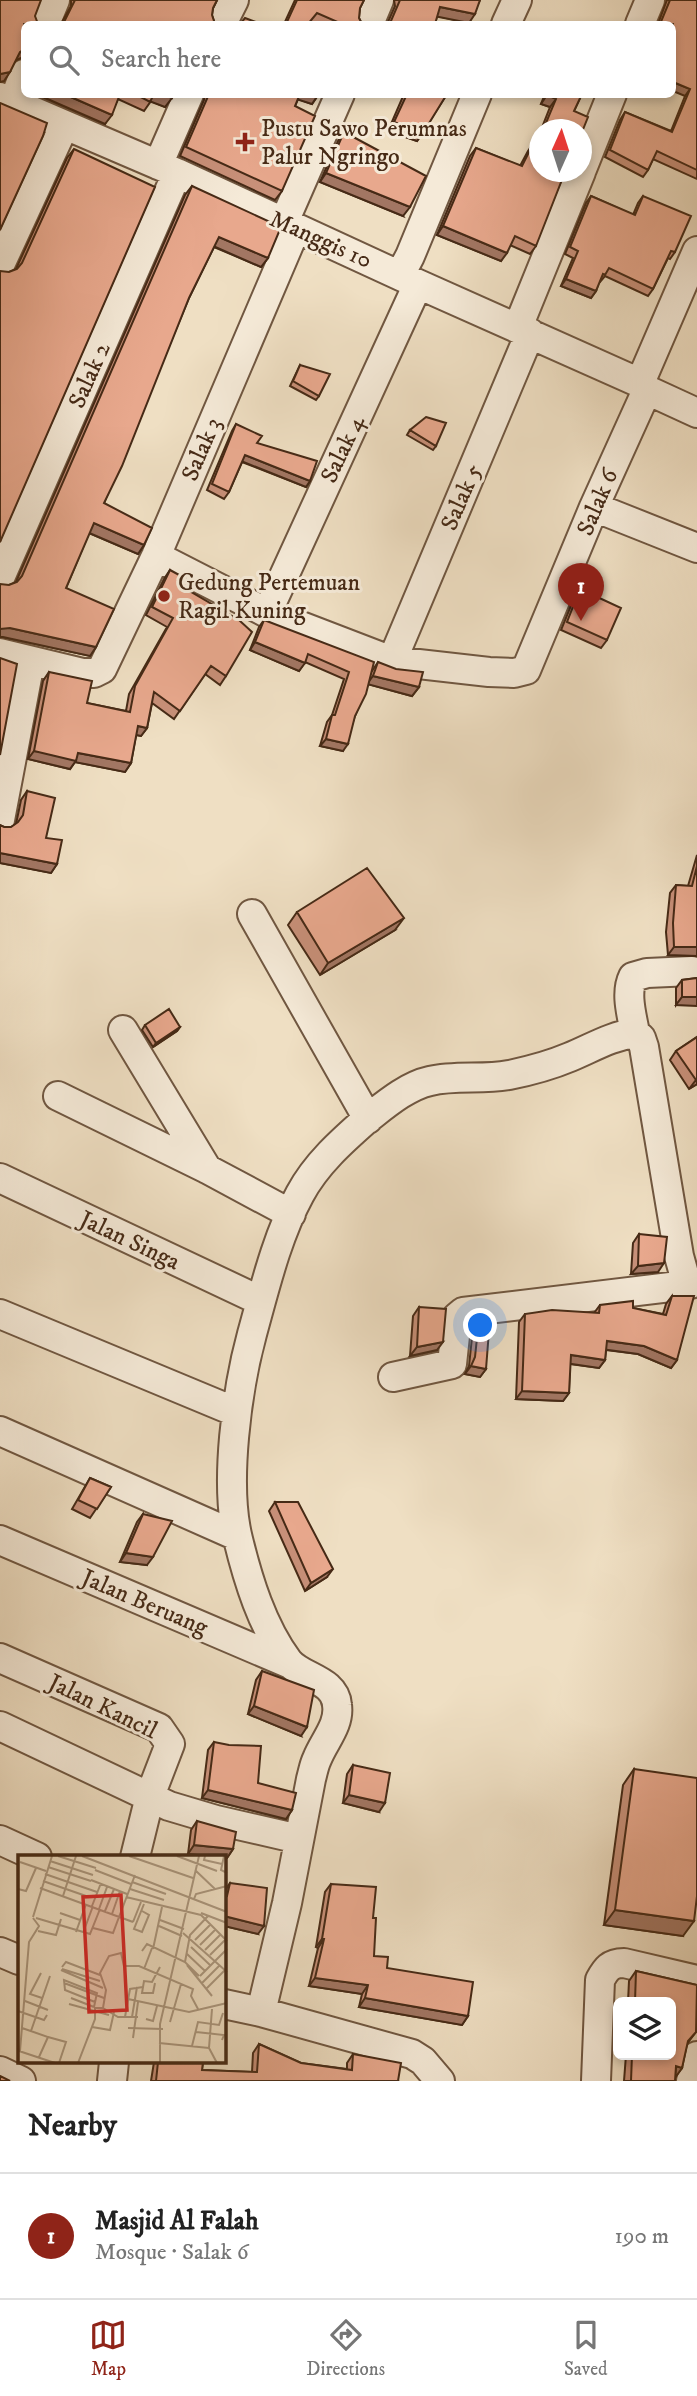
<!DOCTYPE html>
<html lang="en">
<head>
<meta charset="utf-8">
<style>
  :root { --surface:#fff; --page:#f2f2f2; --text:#222; --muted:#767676; --line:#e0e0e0; --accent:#8f2418 }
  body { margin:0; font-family:"IM FELL DW Pica",serif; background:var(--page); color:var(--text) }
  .controls { position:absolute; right:21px; bottom:21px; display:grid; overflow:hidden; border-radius:10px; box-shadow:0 4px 10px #0003 }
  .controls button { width:63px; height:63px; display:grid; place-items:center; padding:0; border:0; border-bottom:2px solid var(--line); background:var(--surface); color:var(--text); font:35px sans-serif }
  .compass { position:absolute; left:529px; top:119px; width:63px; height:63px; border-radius:50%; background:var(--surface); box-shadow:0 4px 10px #0003; rotate:3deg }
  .you { position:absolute; left:481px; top:1326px; width:24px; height:24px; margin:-18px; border:5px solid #fff; border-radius:50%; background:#1a73e8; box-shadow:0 0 0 10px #1a73e833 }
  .badge { display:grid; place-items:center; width:46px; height:46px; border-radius:50%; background:var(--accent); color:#fff; font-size:23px; font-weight:700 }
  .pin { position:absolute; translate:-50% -58px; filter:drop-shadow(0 2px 4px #0008) }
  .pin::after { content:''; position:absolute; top:37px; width:24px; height:21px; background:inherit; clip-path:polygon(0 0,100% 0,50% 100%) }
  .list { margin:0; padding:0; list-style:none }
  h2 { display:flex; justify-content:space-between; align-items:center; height:91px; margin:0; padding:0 28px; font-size:30px }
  h2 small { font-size:23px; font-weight:400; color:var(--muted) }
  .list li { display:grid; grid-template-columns:46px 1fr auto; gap:21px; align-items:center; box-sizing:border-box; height:126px; padding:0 28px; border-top:2px solid var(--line) }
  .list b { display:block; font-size:26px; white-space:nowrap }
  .list p { margin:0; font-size:23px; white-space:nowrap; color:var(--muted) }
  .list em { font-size:23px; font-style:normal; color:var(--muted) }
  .icon { flex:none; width:38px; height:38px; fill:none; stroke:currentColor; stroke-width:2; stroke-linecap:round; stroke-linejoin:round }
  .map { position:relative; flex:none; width:697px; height:2081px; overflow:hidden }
  .search { position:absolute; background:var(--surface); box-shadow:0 4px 10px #0003; left:21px; right:21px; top:21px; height:77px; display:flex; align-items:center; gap:18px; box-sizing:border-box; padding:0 24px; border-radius:10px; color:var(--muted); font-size:26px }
  .sheet { height:217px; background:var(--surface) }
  nav { display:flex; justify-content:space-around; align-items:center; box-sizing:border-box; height:98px; border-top:2px solid var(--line); background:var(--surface); font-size:19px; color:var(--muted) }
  nav a { display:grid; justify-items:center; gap:4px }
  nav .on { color:var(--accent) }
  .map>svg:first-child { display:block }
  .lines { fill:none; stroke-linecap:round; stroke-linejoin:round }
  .minor-casing { stroke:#705741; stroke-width:32 }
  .minor { stroke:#f5ead8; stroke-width:28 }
  .wall { fill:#c89079; stroke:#462a16; stroke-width:2 }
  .shaded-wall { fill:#a27663; stroke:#462a16; stroke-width:2 }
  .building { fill:#e8a88d; stroke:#462a16; stroke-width:2 }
  .poi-dot { fill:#8f2418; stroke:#f5ead8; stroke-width:2.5 }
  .labels { text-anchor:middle; stroke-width:6; stroke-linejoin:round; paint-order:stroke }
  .poi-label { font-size:24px; fill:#462a16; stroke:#f5ead8; text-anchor:start }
  .street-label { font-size:24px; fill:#462a16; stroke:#f5ead8 }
  .inset-road { fill:none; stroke:#ab977e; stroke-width:2 }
  .view { fill:#d62828; fill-opacity:0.15; stroke:#d62828; stroke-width:3.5 }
  .inset-edge { fill:none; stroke:#462a16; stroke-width:3.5 }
</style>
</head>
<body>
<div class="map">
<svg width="697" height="2081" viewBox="0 0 697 2081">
  <rect width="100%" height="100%" fill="#efdfc3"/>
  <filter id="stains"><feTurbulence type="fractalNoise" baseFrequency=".00286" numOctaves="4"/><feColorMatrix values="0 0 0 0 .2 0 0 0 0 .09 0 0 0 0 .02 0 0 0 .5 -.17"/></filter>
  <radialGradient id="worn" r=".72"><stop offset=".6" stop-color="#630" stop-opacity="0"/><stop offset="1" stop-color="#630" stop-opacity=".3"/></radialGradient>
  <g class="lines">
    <defs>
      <path id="minor" d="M45,24L55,0
        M222,24L234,0
        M369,24L379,0
        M506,24L517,0
        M640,24L650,0
        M0,97L177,173L418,284L640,383L647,390L697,413
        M13,103L24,74
        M158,165L189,94
        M582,169L612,94
        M284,222L340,94
        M0,265L64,126
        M400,275L410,256L477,94
        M518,327L581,172
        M640,383L697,251
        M594,507L697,548
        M156,556L267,613L392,661L489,672L514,673L526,670L594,507L647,390
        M0,578L177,173
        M267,613L418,284
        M0,653L83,673H94L102,669L156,556L296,228
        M392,661L530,333
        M0,820L30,662
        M252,914L368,1119
        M123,1030L207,1169
        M635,1033C632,1016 625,993 633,977L647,973L692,971
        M58,1096L207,1169L291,1214
        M0,1178L261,1301
        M0,1314L236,1412
        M393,1377L452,1364L457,1317L463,1312L687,1285
        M0,1431L237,1536
        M0,1540L290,1664
        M0,1658L159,1728L170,1744L150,1796L135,1857
        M0,1726L169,1806L216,1820L299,1839
        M0,1840L37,1857
        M0,1952L19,1960
        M224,2004L261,2012L287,1903L311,1779C313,1772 314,1765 317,1759C324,1741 340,1725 337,1705C335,1679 301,1678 288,1661C262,1626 248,1580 238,1539C224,1484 237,1389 252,1334C265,1287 277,1236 300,1194C316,1164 342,1141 367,1119C385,1105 407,1086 430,1081C456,1075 483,1080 509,1075C529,1071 551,1065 570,1057C592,1048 611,1036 635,1033L641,1038L644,1047L679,1256L687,1285L697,1282
        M261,2012L412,2054L423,2061L440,2081
        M0,2071L21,2081
        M112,2081L114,2062
        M596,2081L600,1980C606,1969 610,1963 624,1963L697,1980
        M691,2081L697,2056"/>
    </defs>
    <use href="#minor" class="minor-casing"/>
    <use href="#minor" class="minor"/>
  </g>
  <path class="wall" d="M71,0H217L213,8L212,15L215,24H61L71,6Z
    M295,0H364L360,8L359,18L362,24H315L310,22L309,24H284Z
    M394,0H480L469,23L437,16L435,24H387L395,6Z
    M667,0H697V179L653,159L648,170L643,177L605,157L620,120L625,112L671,131L685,96L673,24H658Z
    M36,94H173L165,107L151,101L144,111L118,99L105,124Z
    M205,94H319L312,104L298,99L295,106L282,191L275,200L180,156L204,100Z
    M404,94H447L417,141L388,131Z
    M545,94H582L574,111L582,130H541L550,107L541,104Z
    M344,132L403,216L320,182L338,141Z
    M540,133V172L536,246L530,254L510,245L501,261L437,235L470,156L476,148L520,166L528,151L534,142L535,143Z
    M74,149L0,542L9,272L16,269L67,158Z
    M192,186L268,258L261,267L214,247L189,298L104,503L144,545L138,554L89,533L66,588L96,647L90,656L3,637L9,585L16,582L185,195Z
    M591,196L633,215L638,203L643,196L675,252L670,259L668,258L653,289L648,296L605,276L600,282H599L596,291L591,298L561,286L573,258L565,254L586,203Z
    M300,365L319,396L316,400L290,386Z
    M236,424L257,443L310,481L306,487L242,462L229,492L224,499L207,490L232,431Z
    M410,430L436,446L433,450L407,435Z
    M170,570L188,590L226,676L220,685L205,674L174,719L152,703L147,728L141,736L136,735L131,763L125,772L75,762L70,769L28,759L43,681L49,672L87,703L126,711L129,694L167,627L146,615L164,579Z
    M580,589L607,640L601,648L561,630L574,598Z
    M264,620L372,671L378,662L419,687L412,696L368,684L355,716L343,751L320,746L327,722L332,715L344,679L305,662L299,671L250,650L259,627Z
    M27,791L57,864L51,873L0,863V825L4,827H11L16,824L21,800Z
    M697,855V956L668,955L666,932L670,893L676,885L688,886Z
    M297,912L395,930L320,975L288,925Z
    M697,978L676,1005V988L682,980Z
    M145,1025L180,1027L177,1031L153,1047L142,1030Z
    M697,1037V1084L689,1089L670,1060L676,1051Z
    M639,1234L658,1272L631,1274L633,1243Z
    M672,1296L677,1360L671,1368L638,1354L606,1350L605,1360L599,1368L570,1364L569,1393L563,1401L516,1399L519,1322L525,1314L594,1313L600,1305L633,1308L663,1314L666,1304Z
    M419,1307L437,1350L410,1356L413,1316Z
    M479,1319L486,1369L480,1377L465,1374L469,1366L473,1328Z
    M90,1478L111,1487L90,1518L72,1509Z
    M275,1502L327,1577L305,1591L269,1511Z
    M143,1514L147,1565L120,1562L137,1522Z
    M262,1671L301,1736L248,1714L256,1680Z
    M214,1742L258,1783L292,1810L286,1819L202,1798L208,1750Z
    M353,1765L379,1812L343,1803L347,1774Z
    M634,1769L683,1936L604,1925L623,1785Z
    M197,1821L233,1849L227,1858L188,1854L191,1830Z
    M230,1883L258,1934L224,1926V1892Z
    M331,1884L373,1918L374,1956L387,1968L468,2016L462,2025L359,2007L362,1994L309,1986L318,1948L316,1947L325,1892Z
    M636,1971L697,1985L696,2032L687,2044L682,2068L675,2077V2081H624L626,2055H671V2002H628L629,1981Z
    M259,2044L301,2063L347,2069V2063L353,2054L398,2081H151L154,2062H203L202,2070L252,2072L253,2053Z"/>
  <path class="shaded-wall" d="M440,7L475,14L469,23L434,16Z
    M24,50V58H21L14,61L20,52Z
    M10,72L4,81L0,82V74Z
    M673,82L690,89L685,96L673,91Z
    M36,94H64L112,115L105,124Z
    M154,94H163L172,98L165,107L149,101Z
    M299,94H316L318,95L312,104L296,99Z
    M547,95L556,99L550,107L541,104Z
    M394,122L423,133L417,141L388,131Z
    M326,173L410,207L403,216L320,182Z
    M443,226L507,253L501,261L437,235Z
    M219,237L268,258L261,267L213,246Z
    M566,279L596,291L591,298L561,286Z
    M245,455L310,481L306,487L241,461Z
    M94,523L144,545L138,554L87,532Z
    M1,628H10L96,647L90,656L3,637H0V629Z
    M255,642L305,663L299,671L250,650Z
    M373,676L419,687L412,696L367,684Z
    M138,726L147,728L141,736L132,734Z
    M326,739L348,744L343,751L320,746Z
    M34,751L78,753L131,763L125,772L75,762L70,769L28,759Z
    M0,853L57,864L51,873L0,863Z
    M404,918L395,930L320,975L328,963Z
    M674,947H697V956L668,955Z
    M682,997H697V1006L676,1005Z
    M180,1027L177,1031L153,1047L156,1043Z
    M697,1079V1084L689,1089L696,1080Z
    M664,1263L658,1272L631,1274L638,1266Z
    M607,1341L644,1346L677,1360L671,1368L638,1354L601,1349Z
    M443,1342L437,1350L410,1356L417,1347Z
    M571,1355L605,1360L599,1368L565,1363Z
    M471,1366L486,1369L480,1377L465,1374Z
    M522,1391L569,1393L563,1401L516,1399Z
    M126,1553L153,1557L147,1565L120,1562Z
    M333,1569L327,1577L305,1591L311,1583Z
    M254,1706L307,1727L301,1736L248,1714Z
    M208,1790L292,1810L286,1819L202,1798Z
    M349,1795L385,1803L379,1812L343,1803Z
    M194,1845L233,1849L227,1858L188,1854Z
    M615,1910L694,1921L683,1936L604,1925Z
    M224,1916L264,1926L258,1934L224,1926Z
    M322,1939H324L318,1948L316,1947Z
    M315,1978L368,1985L362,1994L309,1986Z
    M365,1998L468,2016L462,2025L359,2007Z
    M676,2066L682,2068L675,2078Z"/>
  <path class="building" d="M0,0H41L35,16L38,24H24V50L20,52L10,72L0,74Z
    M75,0H217L213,8L212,15L215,24H63Z
    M297,0H364L360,8L359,18L362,24H342L317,13L308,24H286Z
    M400,0H480L475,14L440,7L435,24H388L391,21Z
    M670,0H697V170L657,151L648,170L610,150L625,112L672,132L690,89L673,82V24H660Z
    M245,18L261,24H240Z
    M64,94H120L112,115Z
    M135,94H154L150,102Z
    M163,94H173L172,98Z
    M209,94H300L295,106L315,116L282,191L186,147Z
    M407,94H447L423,133L394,122Z
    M547,94H582L574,111L588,117L582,132V130H543L556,99Z
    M0,103L47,123L43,136L0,230Z
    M344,132L426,176L410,207L326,173Z
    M540,138V172H565L536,246L515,236L507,253L443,226L476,148L522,166L534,142L537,144Z
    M74,149L155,187L0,542V271L9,272L17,269L22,263Z
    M192,186L281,227L268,258L219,237L189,298L122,466L104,503L152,528L144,545L94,523L66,588L114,609L96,647L10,628L0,629V584L9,585L17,582L22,576Z
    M591,196L635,215L643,196L691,216L675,252L671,251L653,289L609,268L605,275L603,274L596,291L566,279L578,251L570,247Z
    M300,365L330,374L319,396L293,381Z
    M426,417L446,423L436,446L410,430Z
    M236,424L262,436L257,443L317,461L310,481L245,455L229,492L212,484Z
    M170,570L192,582L188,590L239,620L252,632L226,676L211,666L180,711L154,692L147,728L138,726L131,763L78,753L76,761L34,751L49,672L92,681L87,703L130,712L135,686L173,618L152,607Z
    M580,589L621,608L607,640L567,622Z
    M264,620L374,662L366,694L355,716L348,744L326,739L332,715H335L349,672L308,654L305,663L255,642Z
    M0,658L17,664L0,755Z
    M378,662L396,669L423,672L419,687L373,676Z
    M27,791L55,798L46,838L62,840L57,864L0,853V825L4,827H11L18,822L23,815Z
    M697,866V947H674L673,923L676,885L692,886Z
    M367,868L404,918L328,963L297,912Z
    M697,978V997H682V980Z
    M169,1009L180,1027L156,1043L145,1025Z
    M697,1037V1079L696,1080L676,1051Z
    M639,1234L667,1237L664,1263L638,1266Z
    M672,1296H694L677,1360L644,1346L607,1341L605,1360L571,1355L569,1393L522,1391L525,1314L552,1310L599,1313L600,1305L633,1301V1308L666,1315Z
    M419,1307L446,1309L443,1342L417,1347Z
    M490,1318L486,1369L471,1366L475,1357L479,1319Z
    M90,1478L111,1487L97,1509L78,1500Z
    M275,1502H298L333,1569L311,1583Z
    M143,1514L172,1521L153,1557L126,1553Z
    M262,1671L314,1690L307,1727L254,1706Z
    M214,1742L229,1745L261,1746L258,1783L296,1793L292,1810L208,1790Z
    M353,1765L390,1773L385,1803L349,1795Z
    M634,1769L697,1778V1896L694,1921L615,1910Z
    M197,1821L236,1832L233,1849L194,1845Z
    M230,1883L267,1888L264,1926L224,1916V1895L227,1896Z
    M331,1884L376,1887L373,1918H376L374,1956L388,1957L387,1968L473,1982L468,2016L365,1998L368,1985L315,1978L324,1939H322Z
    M636,1971L697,1985L696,2032L688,2041L682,2068L676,2066L675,2081H631L632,2055H671V2002H635Z
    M259,2044L301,2063L352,2070L353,2054L401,2063L398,2081H156L158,2062H203L202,2070L257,2072Z
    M0,2076L10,2081H0Z"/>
  <g class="poi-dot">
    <path d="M241.5 131.5h7v7h7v7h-7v7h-7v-7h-7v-7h7z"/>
    <circle cx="164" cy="596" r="7"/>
  </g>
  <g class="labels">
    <g class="poi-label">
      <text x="261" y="136">Pustu Sawo Perumnas<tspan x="261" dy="28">Palur Ngringo</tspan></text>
      <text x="178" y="590">Gedung Pertemuan<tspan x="178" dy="28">Ragil Kuning</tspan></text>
    </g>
    <g class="street-label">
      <text transform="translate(321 239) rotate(24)" y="8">Manggis 10</text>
      <text transform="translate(89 375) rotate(-66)" y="8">Salak 2</text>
      <text transform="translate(201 449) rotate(-67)" y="8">Salak 3</text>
      <text transform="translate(342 449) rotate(-65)" y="8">Salak 4</text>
      <text transform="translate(461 497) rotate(-67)" y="8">Salak 5</text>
      <text transform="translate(597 502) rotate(-67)" y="8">Salak 6</text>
      <text transform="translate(130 1240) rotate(25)" y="8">Jalan Singa</text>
      <text transform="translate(145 1602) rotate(23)" y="8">Jalan Beruang</text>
      <text transform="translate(103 1706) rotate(26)" y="8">Jalan Kancil</text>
    </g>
  </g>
  <g transform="translate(18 1855)">
    <rect width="208" height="208" fill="#efdfc3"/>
    <path class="inset-road" d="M40,1L78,13M64,1L209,57M111,1L175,23M159,1L199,16M187,1L186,5L204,9M206,1L203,15L209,18M32,6L75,20M2,7L28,16M30,12L73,26M77,15L113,29M177,15L197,34M27,19L79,37M73,25L109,39M25,26L68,41M114,27L148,39M22,33L115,67M0,34L8,36L18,13M112,34L146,45M45,41L58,1M108,42L183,60M176,44L178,39L209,31M74,51L83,28M81,54L89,32M87,56L96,34M124,56L131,60L124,77L116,74L126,49M42,58L62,65M183,58L209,68M94,59L102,36M183,60L209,86M15,62L34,1M101,62L117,20M18,63L72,79L82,54M142,65L166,74M115,67L123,47M141,71L164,81M75,73L95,78L101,62M20,76L38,80L43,64M58,77L68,49M65,78L75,51M165,78L209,117M177,85L192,70M182,90L197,75M173,92L192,110M135,94L144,52M187,95L202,80M124,96L129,89L167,107L181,121M169,99L187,116M192,100L207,85M167,107L172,80L190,61M169,110L194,141M44,112L48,107L82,120M44,114L82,126M126,114L134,93M43,115L85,133M23,118L12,139L24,143M182,121L209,94M46,128L86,143M137,128L135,138H124L126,126L134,127L142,112M184,128L202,110M189,133L207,115M53,143L76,152M110,144L171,157L209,148M7,146L30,155M51,149L91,160M76,152L79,138L46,125L47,135L77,147M85,153L100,162H120M194,154L191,193L199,208M0,156L26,165L29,160M107,162L112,134L125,132M114,162L119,132M128,164L135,166L139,151M152,167L163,129M74,172L92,175L96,157M4,173L30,182L21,202M110,173L145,174M13,176L32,121M178,177L206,180L204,185M30,182L48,187L41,208M115,183L120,147M141,188L191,193M174,191L180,167L201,170L205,158M1,196L37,208M2,196L11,87L21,71L15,63M60,208L77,164V153H85L88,135L82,118L91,101L103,98L106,111H121L175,134L173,141L180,154M142,208V169L181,1"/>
    <path class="view" d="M103,40L109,155L71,157L65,42Z"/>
    <rect width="208" height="208" class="inset-edge"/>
  </g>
  <rect width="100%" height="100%" filter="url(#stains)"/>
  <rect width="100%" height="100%" fill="url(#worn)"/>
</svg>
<div class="controls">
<button><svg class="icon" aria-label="layers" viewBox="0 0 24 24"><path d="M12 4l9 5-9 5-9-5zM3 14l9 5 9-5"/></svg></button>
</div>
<svg class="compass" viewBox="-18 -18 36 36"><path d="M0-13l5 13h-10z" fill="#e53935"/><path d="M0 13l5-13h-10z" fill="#767676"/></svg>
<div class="you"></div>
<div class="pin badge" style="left:581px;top:621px">1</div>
<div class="search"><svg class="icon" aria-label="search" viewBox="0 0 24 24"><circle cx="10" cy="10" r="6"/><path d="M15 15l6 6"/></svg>Search here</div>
</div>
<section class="sheet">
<h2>Nearby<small></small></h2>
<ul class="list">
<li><span class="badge">1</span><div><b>Masjid Al Falah</b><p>Mosque · Salak 6</p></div><em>190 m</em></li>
</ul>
</section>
<nav>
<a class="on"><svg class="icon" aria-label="map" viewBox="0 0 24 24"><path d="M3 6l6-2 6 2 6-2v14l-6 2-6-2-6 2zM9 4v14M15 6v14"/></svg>Map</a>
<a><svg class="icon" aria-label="directions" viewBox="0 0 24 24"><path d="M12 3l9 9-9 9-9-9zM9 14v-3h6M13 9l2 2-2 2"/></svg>Directions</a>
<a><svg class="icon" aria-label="saved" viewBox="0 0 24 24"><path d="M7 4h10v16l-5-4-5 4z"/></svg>Saved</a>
</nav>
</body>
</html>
